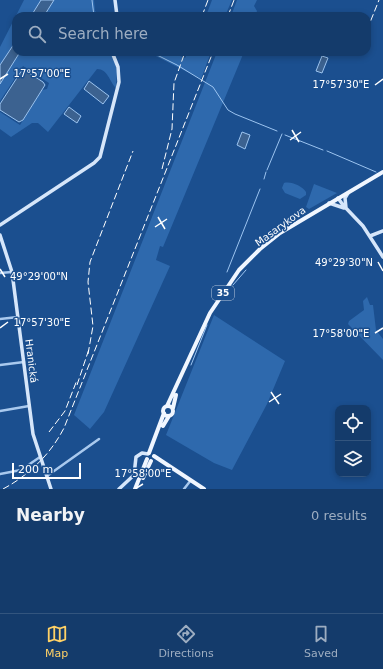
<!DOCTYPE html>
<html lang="en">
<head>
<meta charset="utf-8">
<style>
  :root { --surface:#143b6b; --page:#1d4271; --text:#f1f3f6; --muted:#9dadc1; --line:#33557e; --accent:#ffd166 }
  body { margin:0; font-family:"DejaVu Sans",sans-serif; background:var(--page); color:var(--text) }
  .controls { position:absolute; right:12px; bottom:12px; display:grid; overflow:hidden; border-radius:8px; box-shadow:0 2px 6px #0003 }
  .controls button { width:36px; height:36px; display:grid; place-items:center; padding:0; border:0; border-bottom:1px solid var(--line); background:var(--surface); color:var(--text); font:20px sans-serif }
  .scale { position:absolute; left:12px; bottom:10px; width:69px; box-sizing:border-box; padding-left:4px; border:2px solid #fff; border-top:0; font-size:11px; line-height:14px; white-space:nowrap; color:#fff; -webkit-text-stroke:3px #1b4f8f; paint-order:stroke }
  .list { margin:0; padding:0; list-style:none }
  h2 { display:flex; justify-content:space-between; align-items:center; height:52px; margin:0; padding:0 16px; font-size:17px }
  h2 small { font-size:13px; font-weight:400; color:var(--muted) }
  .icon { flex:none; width:22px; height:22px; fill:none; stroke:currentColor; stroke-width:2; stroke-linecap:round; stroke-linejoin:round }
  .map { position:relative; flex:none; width:383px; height:489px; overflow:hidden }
  .search { position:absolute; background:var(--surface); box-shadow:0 2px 6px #0003; left:12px; right:12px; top:12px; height:44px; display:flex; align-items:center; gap:10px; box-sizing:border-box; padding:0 14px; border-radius:12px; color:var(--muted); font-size:15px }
  .sheet { height:124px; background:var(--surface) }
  nav { display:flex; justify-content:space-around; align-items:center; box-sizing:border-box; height:56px; border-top:1px solid var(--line); background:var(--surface); font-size:11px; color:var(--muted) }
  nav a { display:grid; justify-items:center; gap:2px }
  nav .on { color:var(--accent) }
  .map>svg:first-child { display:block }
  .green { fill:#2e69ad }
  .water { fill:#3c6290; stroke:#9cc4f0 }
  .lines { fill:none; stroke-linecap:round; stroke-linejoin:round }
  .stream { stroke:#9cc4f0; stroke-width:1 }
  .street { stroke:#a9c9ee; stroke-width:2.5 }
  .secondary { stroke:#d6e6fa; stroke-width:3.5 }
  .primary { stroke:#f0f6ff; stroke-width:4 }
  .rail { stroke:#fff; stroke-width:1; stroke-dasharray:7 3; stroke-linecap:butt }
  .ticks { fill:none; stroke:#fff; stroke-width:1.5 }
  .labels { text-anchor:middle; stroke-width:3; stroke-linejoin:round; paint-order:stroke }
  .shield { fill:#1b4f8f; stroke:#bbcadd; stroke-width:1 }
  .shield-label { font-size:9px; font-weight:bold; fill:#fff }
  .street-label { font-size:10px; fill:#fff; stroke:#1b4f8f }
  .ticks-label { font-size:10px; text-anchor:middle; fill:#fff; stroke:#1b4f8f; stroke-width:3; stroke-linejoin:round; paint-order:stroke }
</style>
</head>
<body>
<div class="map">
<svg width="383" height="489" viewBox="0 0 383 489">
  <rect width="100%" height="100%" fill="#1b4f8f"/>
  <path class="green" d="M24,0H41L31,16H16V41L0,65V47Z
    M54,0H94L95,11L100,16H44Z
    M212,0H232L225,16H206Z
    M237,0H257L254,6L257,11L255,16H231Z
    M20,52H113L117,72L116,88C109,81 108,69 97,69L48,132L38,123H32L11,137L0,129V112L20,125L42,90L47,89L49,83L23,66L0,101V84Z
    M148,52H171L185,58L188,52H211L201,79Z
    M217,52H244L163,247L160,246L156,260L170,266L104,412L90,429L74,415Z
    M284,183C291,181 302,186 306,192V195L300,199L285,193L282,188Z
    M314,184L337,193L309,209L306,207Z
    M367,297L370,305H373L376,330L383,339V360L348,324L349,321L364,310L363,301Z
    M214,315L285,361L267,404L232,470L214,463L166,435Z"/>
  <path class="water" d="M41,0H54L44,16H31Z
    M16,41V52H20L0,84V65Z
    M322,56L328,58L322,73L316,71Z
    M22,70L26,71L43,82L45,85L23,120L19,122L0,110V104Z
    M89,81L109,96L103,104L84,89Z
    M69,107L81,116L77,123L64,114Z
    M242,132L250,135L245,149L237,145Z"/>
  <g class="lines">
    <path class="stream" d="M92,0L94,16
      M151,52L177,65L213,87L228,110L235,114L277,131
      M285,135L323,150
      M327,151L376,172
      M267,170L282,134
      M264,179L266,172
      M227,272L260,189
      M233,285L246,270
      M191,365L207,325"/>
    <path class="street" d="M0,273L12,272
      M0,319L18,317
      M0,365L24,362
      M0,411L29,406
      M0,474L21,470L40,457
      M47,476L99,439
      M184,489L191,480"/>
    <path class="secondary" d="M115,0L117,16
      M338,198L343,205L363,226L383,257
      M329,203L344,208
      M346,208L345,198L348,193
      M0,225L94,163L100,157L119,82L118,67L112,52
      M0,235L12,272L33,434L51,489
      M370,236L383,231
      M119,489L134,475L136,457L142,453L148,454"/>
    <path class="primary" d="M163 411a5 5 0 1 1 10 0a5 5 0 1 1-10 0Z
      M167,406L210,313L239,270L260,249L280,233L383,172
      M173,408L176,395
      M163,426L169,416
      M149,453L164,413
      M154,456L204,489
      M143,478L151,461
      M135,489L147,459"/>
    <path class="rail" d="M202,16L208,0
      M228,16L234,0
      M367,30L379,0
      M162,169L172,129L174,83L185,52
      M88,354L93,326L88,282L90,262L133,151
      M77,385L89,349
      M49,432L65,411L77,380
      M3,489C29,475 50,455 64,428L213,52"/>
  </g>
  <path class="ticks" d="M0,79L8,74M375,85L383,79M292,130L299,142M290,140L301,132M158,217L165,229M155,227L167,219M378,262L383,271M0,269L5,277M0,328L8,322M375,333L383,328M271,392L279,404M269,402L281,394M135,489L143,484"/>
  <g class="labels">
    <rect class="shield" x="212" y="286" width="22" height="14" rx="3"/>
    <g class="shield-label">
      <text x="223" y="296">35</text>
    </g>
    <g class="street-label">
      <text transform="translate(280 226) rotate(-36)" y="4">Masarykova</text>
      <text transform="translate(32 361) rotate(83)" y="4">Hranická</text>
    </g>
  </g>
  <g class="ticks-label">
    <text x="42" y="77">17°57'00"E</text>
    <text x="341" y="88">17°57'30"E</text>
    <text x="344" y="266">49°29'30"N</text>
    <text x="39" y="280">49°29'00"N</text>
    <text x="42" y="326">17°57'30"E</text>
    <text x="341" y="337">17°58'00"E</text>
    <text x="143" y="477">17°58'00"E</text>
  </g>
</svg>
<div class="controls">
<button><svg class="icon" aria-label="locate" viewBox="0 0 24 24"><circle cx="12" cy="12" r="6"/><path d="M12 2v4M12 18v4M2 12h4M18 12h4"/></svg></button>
<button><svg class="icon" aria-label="layers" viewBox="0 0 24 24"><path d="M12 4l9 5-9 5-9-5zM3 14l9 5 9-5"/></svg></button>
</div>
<div class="scale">200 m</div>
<div class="search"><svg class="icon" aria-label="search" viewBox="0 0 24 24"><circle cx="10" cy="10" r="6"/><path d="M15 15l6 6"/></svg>Search here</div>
</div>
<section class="sheet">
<h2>Nearby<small>0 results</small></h2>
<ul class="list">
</ul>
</section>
<nav>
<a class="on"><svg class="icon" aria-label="map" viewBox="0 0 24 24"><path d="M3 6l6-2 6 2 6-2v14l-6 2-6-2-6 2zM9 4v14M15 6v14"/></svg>Map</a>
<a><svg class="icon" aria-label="directions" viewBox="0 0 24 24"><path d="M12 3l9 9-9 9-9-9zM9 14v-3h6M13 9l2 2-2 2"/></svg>Directions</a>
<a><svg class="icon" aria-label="saved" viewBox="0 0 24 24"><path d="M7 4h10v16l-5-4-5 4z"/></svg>Saved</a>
</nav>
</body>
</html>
